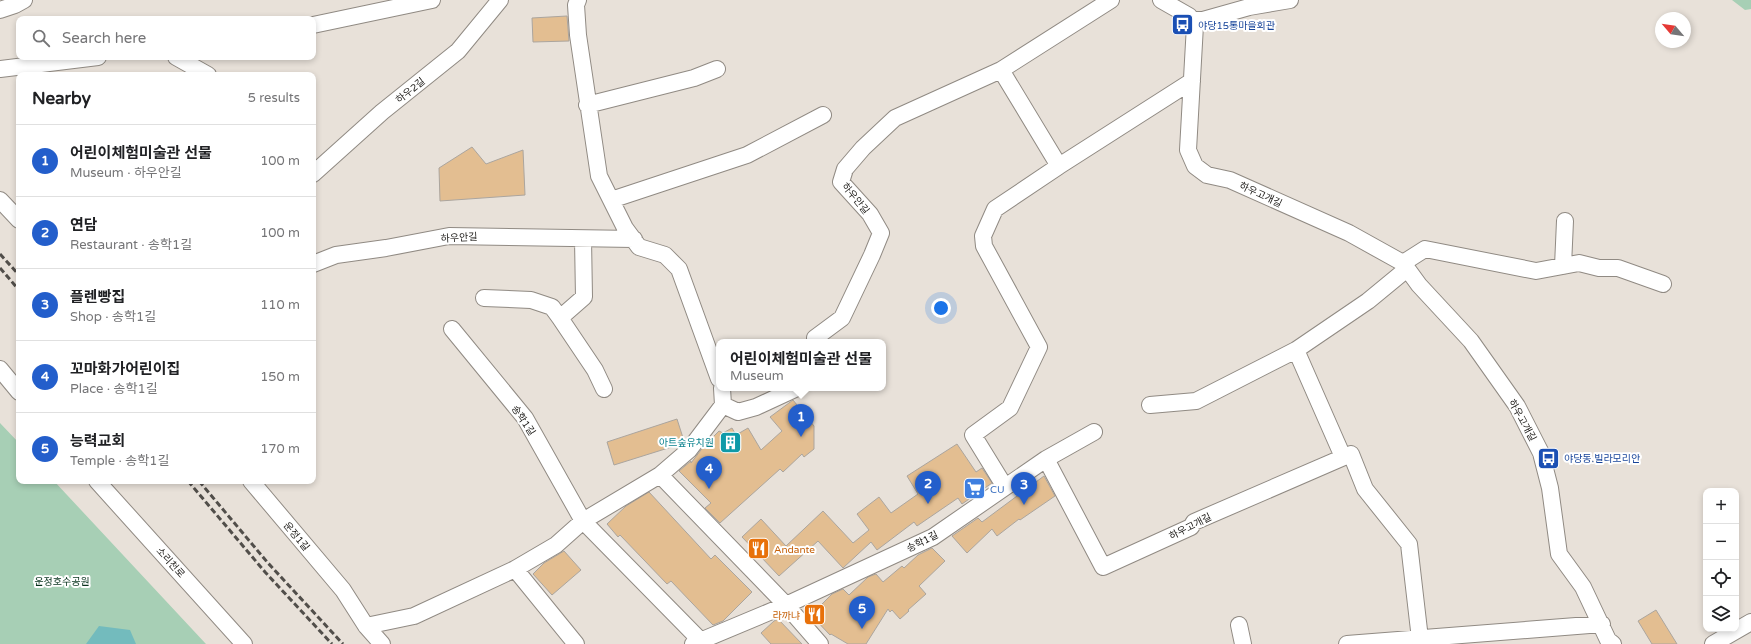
<!DOCTYPE html>
<html lang="en">
<head>
<meta charset="utf-8">
<style>
  :root { --surface:#fff; --page:#f6f6f6; --text:#202124; --muted:#757577; --line:#e0e0e0; --accent:#235ecb }
  body { margin:0; font-family:"Varela Round","Noto Sans KR",sans-serif; background:var(--page); color:var(--text) }
  .controls { position:absolute; right:12px; bottom:12px; display:grid; overflow:hidden; border-radius:8px; box-shadow:0 2px 6px #0003 }
  .controls button { width:36px; height:36px; display:grid; place-items:center; padding:0; border:0; border-bottom:1px solid var(--line); background:var(--surface); color:var(--text); font:20px sans-serif }
  .compass { position:absolute; left:1655px; top:12px; width:36px; height:36px; border-radius:50%; background:var(--surface); box-shadow:0 2px 6px #0003; rotate:299deg }
  .you { position:absolute; left:941px; top:308px; width:14px; height:14px; margin:-10px; border:3px solid #fff; border-radius:50%; background:#1a73e8; box-shadow:0 0 0 6px #1a73e833 }
  .badge { display:grid; place-items:center; width:26px; height:26px; border-radius:50%; background:var(--accent); color:#fff; font-size:13px; font-weight:700 }
  .pin { position:absolute; translate:-50% -33px; filter:drop-shadow(0 1px 2px #0008) }
  .pin::after { content:''; position:absolute; top:21px; width:14px; height:12px; background:inherit; clip-path:polygon(0 0,100% 0,50% 100%) }
  .popup { position:absolute; left:716px; top:339px; width:170px; height:52px; box-sizing:border-box; display:grid; place-content:center; border-radius:8px; background:var(--surface); filter:drop-shadow(0 1px 3px #0005); font-size:13px; white-space:nowrap; color:var(--muted) }
  .popup b { font-size:15px; color:var(--text) }
  .popup::after { content:''; position:absolute; left:50%; top:100%; margin-left:-8px; border:8px solid transparent; border-top-color:var(--surface) }
  .list { margin:0; padding:0; list-style:none }
  h2 { display:flex; justify-content:space-between; align-items:center; height:52px; margin:0; padding:0 16px; font-size:17px }
  h2 small { font-size:13px; font-weight:400; color:var(--muted) }
  .list li { display:grid; grid-template-columns:26px 1fr auto; gap:12px; align-items:center; box-sizing:border-box; height:72px; padding:0 16px; border-top:1px solid var(--line) }
  .list b { display:block; font-size:15px; white-space:nowrap }
  .list p { margin:0; font-size:13px; white-space:nowrap; color:var(--muted) }
  .list em { font-size:13px; font-style:normal; color:var(--muted) }
  .icon { flex:none; width:22px; height:22px; fill:none; stroke:currentColor; stroke-width:2; stroke-linecap:round; stroke-linejoin:round }
  .map { position:relative; flex:none; width:1751px; height:644px; overflow:hidden }
  .search { position:absolute; background:var(--surface); box-shadow:0 2px 6px #0003; left:16px; top:16px; width:300px; height:44px; display:flex; align-items:center; gap:10px; box-sizing:border-box; padding:0 14px; border-radius:8px; color:var(--muted); font-size:15px }
  .panel { position:absolute; background:var(--surface); box-shadow:0 2px 6px #0003; left:16px; top:72px; width:300px; height:412px; border-radius:8px }
  .map>svg:first-child { display:block }
  .green { fill:#a7cfb5 }
  .water { fill:#73bbbd }
  .building { fill:#e3be91; stroke:#aba59e }
  .lines { fill:none; stroke-linecap:round; stroke-linejoin:round }
  .minor-casing { stroke:#908a83; stroke-width:18 }
  .minor { stroke:#fff; stroke-width:16 }
  .rail { stroke:#514e4a; stroke-width:3; stroke-dasharray:6 3; stroke-linecap:butt }
  .labels { text-anchor:middle; stroke-width:4; stroke-linejoin:round; paint-order:stroke }
  .transit-label { font-size:10px; fill:#164399; stroke:#fff; text-anchor:start }
  .street-label { font-size:10px; fill:#1d1b18; stroke:#fff }
  .culture-label { font-size:10px; fill:#0d838f; stroke:#fff; text-anchor:end }
  .shop-label { font-size:10px; fill:#366cbe; stroke:#fff; text-anchor:start }
  .food-label { font-size:10px; fill:#c56008; stroke:#fff; text-anchor:start }
  .park-label { font-size:10px; fill:#08331d; stroke:#fff }
</style>
</head>
<body>
<div class="map">
<svg width="1751" height="644" viewBox="0 0 1751 644">
  <rect width="100%" height="100%" fill="#e8e1d9"/>
  <path class="green" d="M1732,0H1751V9L1745,10Z
    M0,423L19,443V481H54L206,644H0Z"/>
  <path class="water" d="M99,626L130,630L136,644H86Z"/>
  <path class="building" d="M567,16L569,41L533,42L532,18Z
    M472,147L486,164L523,150L525,195L440,201L439,168Z
    M793,400L814,426V449L804,457L802,454L783,472L780,469L720,523L705,508L711,503L679,471L691,461V463L704,446L719,431L723,433L732,428L736,435L748,428L761,450L782,431L770,417Z
    M677,419L684,441L681,444L614,465L607,442Z
    M957,444L976,472L982,468L992,483L962,504L958,498L917,526L914,522L877,550L871,542L843,568L818,541L779,576L742,537L761,519L786,546L823,511L853,543L869,530L857,514L879,497L891,513L918,494L907,476Z
    M1044,476L1055,496L1020,520L1019,519L997,536L992,529L967,553L952,536L978,518L982,522Z
    M649,492L711,559L715,555L752,592L723,621L713,625L671,581L667,584L620,535L618,537L607,524L626,506Z
    M932,548L945,561L919,586L926,594L908,610L909,611L900,619L892,610L890,612L888,609L866,644H848L831,634L830,635L811,615L832,594L843,589L849,595L868,577L876,574L883,582L902,566L904,568L918,555Z
    M564,551L581,570L552,595L533,574L544,563Z
    M1656,610L1677,644H1652L1638,621Z
    M778,619L802,644H771L761,633L774,621Z"/>
  <g class="lines">
    <defs>
      <path id="minor" d="M578,0L576,5L578,35L599,176L625,228L639,247L665,255L679,269L719,379
        M1161,0L1189,16L1195,25L1188,150L1195,166L1207,175L1230,180L1349,233L1403,263L1419,285L1471,341L1517,406L1541,453L1550,488L1559,554L1583,587L1608,640L1613,644
        M0,10L15,5L24,0
        M1192,20H1203L1249,7L1290,0
        M313,25L432,0
        M176,57L208,75
        M0,69L98,57
        M587,105L694,78L717,69
        M1059,166L1001,70L1111,0
        M313,174L382,112L458,51L500,0
        M0,200L19,220
        M611,200L747,155L823,115
        M583,239L584,297L560,318L595,370L604,389
        M1403,263L1425,249L1536,271L1579,263L1599,268H1618L1663,284
        M313,264L336,255L386,248L449,236L634,239
        M1563,266L1565,221
        M484,298L531,300L552,307L560,318
        M452,329L525,418L583,521L704,644
        M815,342V338L842,318L872,255L881,233L870,214L841,182L845,169L863,148L895,118L1001,70
        M0,369L19,392
        M722,388L723,405L738,412L756,407L797,388
        M1150,405L1196,401L1296,350
        M1094,432L1046,459L1103,567L1191,527L1194,522L1351,454L1365,489L1409,544L1420,639
        M1343,457L1296,350L1368,301L1402,273L1408,270
        M660,475L786,605L820,644
        M97,481L244,644
        M251,481L343,590L366,626L382,644
        M1005,487L973,435L1010,408L1039,347L984,246L983,236L995,209L1059,166L1192,81
        M515,569L576,644
        M1239,625L1243,644
        M366,626L414,616L515,569L556,545L583,521L660,475L689,450L723,405
        M693,644L786,605L933,537L1046,459
        M1347,644L1602,624
        M1713,644L1751,622"/>
    </defs>
    <use href="#minor" class="minor-casing"/>
    <use href="#minor" class="minor"/>
    <path class="rail" d="M0,254L19,275
      M0,268L19,290
      M188,481L265,572L332,644
      M199,481L268,563L343,644"/>
  </g>
  <defs>
    <symbol id="bus-square" viewBox="-11 -11 22 22"><rect x="-9" y="-9" width="18" height="18" rx="4" fill="#1a4fb4" stroke="#fff"/><path d="M-5-6H5V4H4V6H2V4H-2V6H-4V4H-5ZM-3.5-4V0h7V-4ZM-3.5 1.2v1.5H-2V1.2ZM2 1.2v1.5H3.5V1.2Z" fill="#fff"/></symbol>
    <symbol id="building-square" viewBox="-11 -11 22 22"><rect x="-9" y="-9" width="18" height="18" rx="4" fill="#0f9aa8" stroke="#fff"/><path d="M-4-6H4V6H1V3H-1V6H-4ZM-2.5-4.3h1.7v1.8h-1.7ZM.8-4.3h1.7v1.8H.8ZM-2.5-1h1.7V.8h-1.7ZM.8-1h1.7V.8H.8Z" fill="#fff"/></symbol>
    <symbol id="supermarket-square" viewBox="-11 -11 22 22"><rect x="-9" y="-9" width="18" height="18" rx="4" fill="#3f7fe0" stroke="#fff"/><path d="M-6-5.5h2.5l.6 2H6L4.5 2H-2.5L-4.4-4H-6ZM-1.5 3.2a1.3 1.3 0 1 0 .1 0ZM3 3.2a1.3 1.3 0 1 0 .1 0Z" fill="#fff"/></symbol>
    <symbol id="restaurant-square" viewBox="-11 -11 22 22"><rect x="-9" y="-9" width="18" height="18" rx="4" fill="#e8710a" stroke="#fff"/><path d="M-5-6h1v4h1v-4h1v4h1v-4h1v5L-1.5 .5V6h-2V.5L-5-1ZM5-6V6H3V1.5H1.5Q1.5-4 5-6Z" fill="#fff"/></symbol>
  </defs>
  <g fill-rule="evenodd">
    <use href="#bus-square" x="1170" y="12" width="25" height="25"/>
    <use href="#building-square" x="718" y="430" width="25" height="25"/>
    <use href="#bus-square" x="1536" y="446" width="25" height="25"/>
    <use href="#supermarket-square" x="962" y="476" width="25" height="25"/>
    <use href="#restaurant-square" x="746" y="536" width="25" height="25"/>
    <use href="#restaurant-square" x="802" y="602" width="25" height="25"/>
  </g>
  <g class="labels">
    <g class="transit-label">
      <text x="1198" y="29">야당15통마을회관</text>
      <text x="1564" y="462">야당동.빌라모리안</text>
    </g>
    <g class="street-label">
      <text transform="translate(410 90) rotate(-39)" y="4">하우2길</text>
      <text transform="translate(1261 194) rotate(25)" y="4">하우고개길</text>
      <text transform="translate(856 198) rotate(51)" y="4">하우안길</text>
      <text transform="translate(459 237) rotate(-3)" y="4">하우안길</text>
      <text transform="translate(524 420) rotate(56)" y="4">송학1길</text>
      <text transform="translate(1523 420) rotate(61)" y="4">하우고개길</text>
      <text transform="translate(1190 526) rotate(-27)" y="4">하우고개길</text>
      <text transform="translate(297 536) rotate(50)" y="4">운정1길</text>
      <text transform="translate(922 541) rotate(-27)" y="4">송학1길</text>
      <text transform="translate(171 562) rotate(48)" y="4">소리천로</text>
    </g>
    <g class="culture-label">
      <text x="714" y="446">아트숲유치원</text>
    </g>
    <g class="shop-label">
      <text x="990" y="493">CU</text>
    </g>
    <g class="food-label">
      <text x="774" y="553">Andante</text>
      <text x="800" y="619" text-anchor="end">라까냐</text>
    </g>
    <g class="park-label">
      <text x="62" y="585">운정호수공원</text>
    </g>
  </g>
</svg>
<div class="controls">
<button>+</button>
<button>−</button>
<button><svg class="icon" aria-label="locate" viewBox="0 0 24 24"><circle cx="12" cy="12" r="6"/><path d="M12 2v4M12 18v4M2 12h4M18 12h4"/></svg></button>
<button><svg class="icon" aria-label="layers" viewBox="0 0 24 24"><path d="M12 4l9 5-9 5-9-5zM3 14l9 5 9-5"/></svg></button>
</div>
<svg class="compass" viewBox="-18 -18 36 36"><path d="M0-13l5 13h-10z" fill="#e53935"/><path d="M0 13l5-13h-10z" fill="#757577"/></svg>
<div class="you"></div>
<div class="pin badge" style="left:801px;top:437px">1</div>
<div class="popup"><b>어린이체험미술관 선물</b>Museum</div>
<div class="pin badge" style="left:928px;top:504px">2</div>
<div class="pin badge" style="left:1024px;top:505px">3</div>
<div class="pin badge" style="left:709px;top:489px">4</div>
<div class="pin badge" style="left:862px;top:629px">5</div>
<div class="search"><svg class="icon" aria-label="search" viewBox="0 0 24 24"><circle cx="10" cy="10" r="6"/><path d="M15 15l6 6"/></svg>Search here</div>
<section class="panel">
<h2>Nearby<small>5 results</small></h2>
<ul class="list">
<li><span class="badge">1</span><div><b>어린이체험미술관 선물</b><p>Museum · 하우안길</p></div><em>100 m</em></li>
<li><span class="badge">2</span><div><b>연담</b><p>Restaurant · 송학1길</p></div><em>100 m</em></li>
<li><span class="badge">3</span><div><b>플렌빵집</b><p>Shop · 송학1길</p></div><em>110 m</em></li>
<li><span class="badge">4</span><div><b>꼬마화가어린이집</b><p>Place · 송학1길</p></div><em>150 m</em></li>
<li><span class="badge">5</span><div><b>능력교회</b><p>Temple · 송학1길</p></div><em>170 m</em></li>
</ul>
</section>
</div>
</body>
</html>
